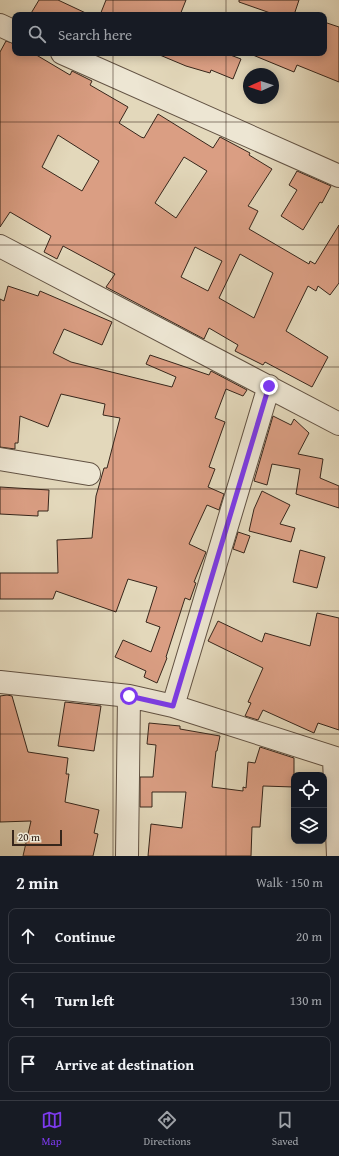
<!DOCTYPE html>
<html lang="en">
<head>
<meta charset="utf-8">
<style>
  :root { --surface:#171b24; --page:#242831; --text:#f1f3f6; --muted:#9ea1a6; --line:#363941; --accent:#7c3aed }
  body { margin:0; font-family:"Gentium Book Plus",serif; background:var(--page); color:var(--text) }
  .controls { position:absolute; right:12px; bottom:12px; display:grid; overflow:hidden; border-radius:8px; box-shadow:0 2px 10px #0003 }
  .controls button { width:36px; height:36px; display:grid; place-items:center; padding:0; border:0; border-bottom:1px solid var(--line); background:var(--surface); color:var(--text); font:20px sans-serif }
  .compass { position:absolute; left:243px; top:68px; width:36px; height:36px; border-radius:50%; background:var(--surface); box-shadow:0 2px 10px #0003; rotate:267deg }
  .scale { position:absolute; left:12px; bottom:10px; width:50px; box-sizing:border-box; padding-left:4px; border:2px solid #37261b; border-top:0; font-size:11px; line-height:14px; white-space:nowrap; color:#37261b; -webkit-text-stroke:3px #ede6d3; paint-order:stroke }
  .stop { position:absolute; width:12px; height:12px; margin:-9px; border:3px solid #7c3aed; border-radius:50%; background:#fff }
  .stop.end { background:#7c3aed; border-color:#fff; box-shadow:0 1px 4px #0008 }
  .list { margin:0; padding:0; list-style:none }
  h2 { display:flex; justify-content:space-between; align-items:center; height:52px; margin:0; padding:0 16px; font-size:17px }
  h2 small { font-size:13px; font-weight:400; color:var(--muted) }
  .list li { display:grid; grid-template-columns:26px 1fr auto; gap:12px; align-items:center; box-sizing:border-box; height:56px; margin:0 8px 8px; padding:0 8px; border:1px solid var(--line); border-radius:8px }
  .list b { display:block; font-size:15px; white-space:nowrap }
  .list em { font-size:13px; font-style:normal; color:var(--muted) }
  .icon { flex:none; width:22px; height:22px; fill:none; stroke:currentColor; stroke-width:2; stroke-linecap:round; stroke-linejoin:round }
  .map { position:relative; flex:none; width:339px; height:856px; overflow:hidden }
  .search { position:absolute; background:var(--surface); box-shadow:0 2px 10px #0003; left:12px; right:12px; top:12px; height:44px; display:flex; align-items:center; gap:10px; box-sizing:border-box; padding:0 14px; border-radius:8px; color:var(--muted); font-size:15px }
  .sheet { height:244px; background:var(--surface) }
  nav { display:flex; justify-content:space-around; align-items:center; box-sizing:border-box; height:56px; border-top:1px solid var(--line); background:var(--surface); font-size:11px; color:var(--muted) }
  nav a { display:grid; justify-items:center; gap:2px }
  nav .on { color:var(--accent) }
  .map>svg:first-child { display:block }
  .building { fill:#da9e83; stroke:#37261b; fill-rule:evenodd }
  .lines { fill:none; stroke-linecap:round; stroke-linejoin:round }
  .minor-casing { stroke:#625243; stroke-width:24 }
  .minor { stroke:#ede6d3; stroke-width:22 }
  .route { stroke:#7c3aed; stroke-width:5 }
  .grid { fill:none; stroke:#37261b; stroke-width:1; stroke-opacity:0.55 }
</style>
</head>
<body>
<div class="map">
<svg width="339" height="856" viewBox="0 0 339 856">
  <rect width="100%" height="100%" fill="#e3d8bb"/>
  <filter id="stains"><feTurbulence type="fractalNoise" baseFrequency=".005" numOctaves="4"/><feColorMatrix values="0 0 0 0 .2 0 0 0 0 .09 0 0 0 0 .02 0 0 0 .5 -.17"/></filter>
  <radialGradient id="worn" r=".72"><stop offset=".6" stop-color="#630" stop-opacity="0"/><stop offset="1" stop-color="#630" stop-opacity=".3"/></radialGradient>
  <path class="building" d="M39,0H58L90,15H30Z
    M106,0H186L180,15H100Z
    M239,0H299L294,15H276L239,2Z
    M324,22L339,27V82L297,65L294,72L248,53H324Z
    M6,41L15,44V53H33L70,75L72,71L92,81L90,85L128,107L119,123L141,137L144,138L158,114L213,148L220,137L250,153L249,155L272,169L248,206L258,211L249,229L309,264L310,261L315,264L339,225V283L330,295L318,286L316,291L308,286L286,331L328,357L312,387L265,362L263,365L235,351L238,345L209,328L204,339L106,287L115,274L63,246L57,259L44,252L51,236L10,212L0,227V52ZM58,135L99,161L82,191L42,167ZM184,157L207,171L176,218L155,203ZM195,247L222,261L208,291L181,277ZM240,254L273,273L254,318L219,298Z
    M155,53H225L241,59L233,79L211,70L210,73L186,66Z
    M297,171L331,186L322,203L320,202L303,230L281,216L297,190L289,185Z
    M8,286L38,296L40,291L112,322L102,345L64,329L53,353L71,362L172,387L176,377L146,364L150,355L209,375L211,371L247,390L243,396L226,389L215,418L225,422L209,467L215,469L208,487L224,494L219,510L207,505L189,544L206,552L194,582L196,583L190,600L185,598L166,657L167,658L157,683L144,677L146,671L115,657L123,640L151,652L160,627L146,622L157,587L128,579L116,612L56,591L53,599H0V573H58L57,540L92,538L96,496L104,468H107L120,418L103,415L105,404L61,394L48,427L20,416L18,443H15V449L0,447V299L4,301Z
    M273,416L291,425L294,419L309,433L298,454L323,459L320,478L339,486V508L296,494L300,469L272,464L267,485L254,481Z
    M0,487L49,490L48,511H38V516L0,514Z
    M262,491L290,505L280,524L295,528L291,542L249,531L254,509Z
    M238,532L250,536L244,553L233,549Z
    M300,550L325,557L317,588L293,582Z
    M317,613L339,618V730L318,723L314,733L263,710L258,720L245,716L251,703L248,702L263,668L208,641L218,621L262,642L265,633L310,646Z
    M7,695L12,696L28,752L68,758L66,774H69L65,802L99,810L94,833L98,834L93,856H23L31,821L0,822V696Z
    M65,702L101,706L94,751L58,746Z
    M149,723L180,726V729L220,736L217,751H216L212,787L243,791V787L246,788L248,762L255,763L260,747L294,758V787L263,786L260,827H252L251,856H148L151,824L182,828L186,792H152V807H140V777H153L156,745L147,744Z"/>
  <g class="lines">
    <defs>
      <path id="minor" d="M0,25L15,32
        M62,53L339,176
        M0,246L339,424
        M0,459L89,474
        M0,682L129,696L173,706L339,759
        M173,706L269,386
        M334,759L338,856
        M127,856L129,696"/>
    </defs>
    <use href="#minor" class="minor-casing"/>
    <use href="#minor" class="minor"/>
  </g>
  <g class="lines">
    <path class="route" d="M129,696L173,706L269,386"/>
  </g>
  <path class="grid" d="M113,0V15M226,0V15M113,53V856M226,53V856M0,122H339M0,245H339M0,367H339M0,489H339M0,611H339M0,734H339"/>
  <rect width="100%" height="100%" filter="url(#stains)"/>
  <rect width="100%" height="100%" fill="url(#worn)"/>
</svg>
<div class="controls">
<button><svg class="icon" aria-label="locate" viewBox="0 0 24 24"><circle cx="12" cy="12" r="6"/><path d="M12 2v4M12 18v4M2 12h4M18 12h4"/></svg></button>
<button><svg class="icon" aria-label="layers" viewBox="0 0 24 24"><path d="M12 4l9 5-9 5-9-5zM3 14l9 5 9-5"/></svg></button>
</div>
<svg class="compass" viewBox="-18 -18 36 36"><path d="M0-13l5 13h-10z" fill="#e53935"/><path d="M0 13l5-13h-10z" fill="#9ea1a6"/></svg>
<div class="scale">20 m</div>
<div class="stop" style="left:129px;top:696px"></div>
<div class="stop end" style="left:269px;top:386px"></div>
<div class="search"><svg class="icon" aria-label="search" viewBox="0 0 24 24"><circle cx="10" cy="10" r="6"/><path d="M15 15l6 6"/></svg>Search here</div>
</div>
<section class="sheet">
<h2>2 min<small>Walk · 150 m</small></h2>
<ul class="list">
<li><svg class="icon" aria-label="ahead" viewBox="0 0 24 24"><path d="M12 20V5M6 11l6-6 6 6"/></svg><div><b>Continue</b></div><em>20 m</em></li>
<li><svg class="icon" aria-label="left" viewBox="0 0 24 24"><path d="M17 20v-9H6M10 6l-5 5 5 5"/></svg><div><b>Turn left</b></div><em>130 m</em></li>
<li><svg class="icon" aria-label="arrive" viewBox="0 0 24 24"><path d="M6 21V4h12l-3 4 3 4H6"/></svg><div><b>Arrive at destination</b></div></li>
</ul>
</section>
<nav>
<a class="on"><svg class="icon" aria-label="map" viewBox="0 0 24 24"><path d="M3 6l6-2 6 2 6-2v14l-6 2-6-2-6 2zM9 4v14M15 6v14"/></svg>Map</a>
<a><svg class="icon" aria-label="directions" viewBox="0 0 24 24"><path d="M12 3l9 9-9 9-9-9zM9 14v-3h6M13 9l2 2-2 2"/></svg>Directions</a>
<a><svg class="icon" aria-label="saved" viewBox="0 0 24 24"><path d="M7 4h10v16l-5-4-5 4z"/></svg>Saved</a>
</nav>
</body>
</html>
